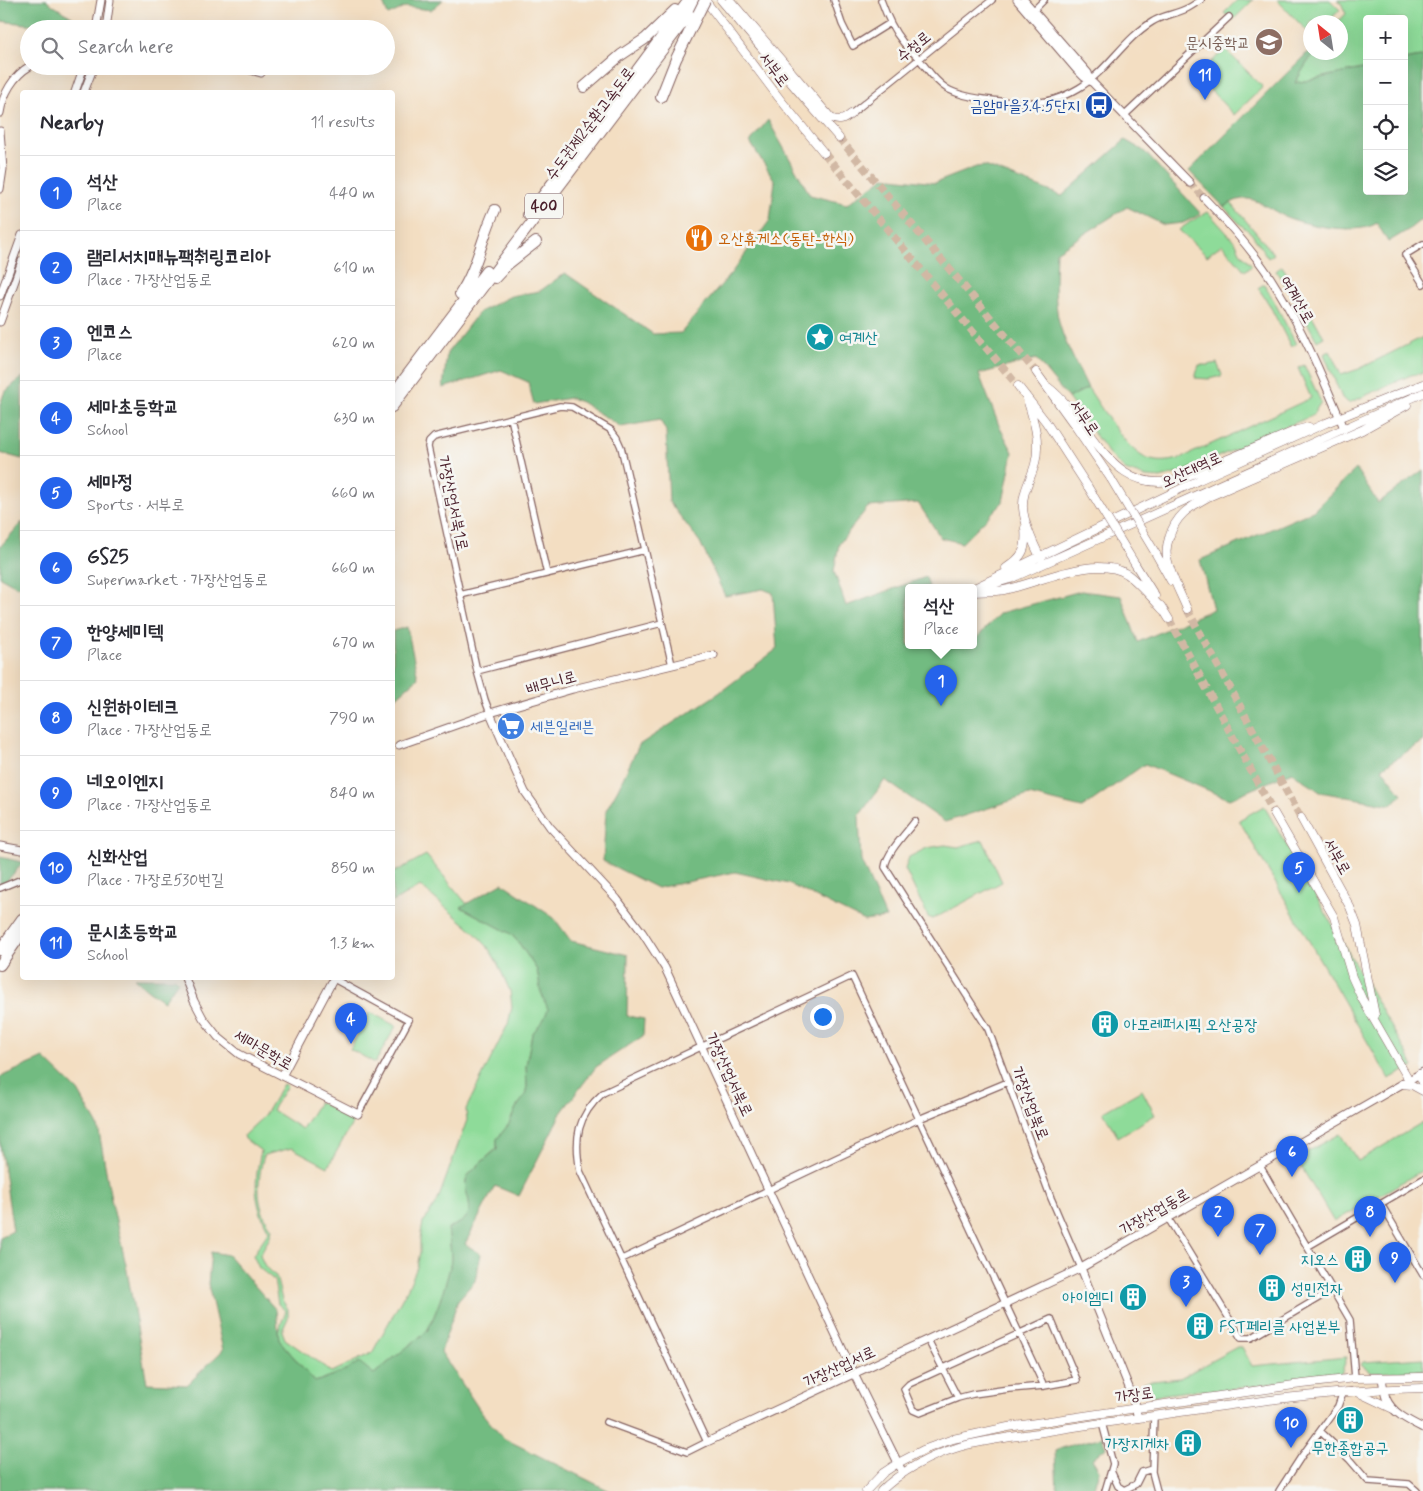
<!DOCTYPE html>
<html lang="en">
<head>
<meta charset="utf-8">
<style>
  :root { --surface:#fff; --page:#f7f7f7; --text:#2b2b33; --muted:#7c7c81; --line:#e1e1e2; --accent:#2563eb }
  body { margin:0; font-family:Mynerve,"Poor Story",sans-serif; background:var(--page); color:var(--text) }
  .controls { position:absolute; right:15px; top:15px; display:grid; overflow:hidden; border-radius:5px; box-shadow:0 5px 20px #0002 }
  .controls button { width:45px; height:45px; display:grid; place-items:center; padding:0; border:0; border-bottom:1px solid var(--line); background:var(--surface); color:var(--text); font:25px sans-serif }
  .compass { position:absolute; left:1303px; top:15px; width:45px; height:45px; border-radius:50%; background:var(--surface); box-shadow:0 5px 20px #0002; rotate:330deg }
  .you { position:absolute; left:822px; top:1016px; width:18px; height:18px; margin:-12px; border:4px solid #fff; border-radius:50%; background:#1a73e8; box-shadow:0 0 0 8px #1a73e833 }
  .badge { display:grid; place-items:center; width:32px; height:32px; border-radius:50%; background:var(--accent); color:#fff; font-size:16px; font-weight:700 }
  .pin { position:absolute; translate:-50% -41px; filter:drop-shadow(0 1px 2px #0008) }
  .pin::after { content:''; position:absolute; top:26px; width:18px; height:15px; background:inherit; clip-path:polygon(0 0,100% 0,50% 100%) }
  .popup { position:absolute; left:905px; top:584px; width:72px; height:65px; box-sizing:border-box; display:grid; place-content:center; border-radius:5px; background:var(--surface); filter:drop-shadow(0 1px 4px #0005); font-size:16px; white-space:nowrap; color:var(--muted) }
  .popup b { font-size:19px; color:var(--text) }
  .popup::after { content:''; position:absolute; left:50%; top:100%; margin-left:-10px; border:10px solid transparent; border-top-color:var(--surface) }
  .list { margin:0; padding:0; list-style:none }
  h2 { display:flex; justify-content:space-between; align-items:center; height:65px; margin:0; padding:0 20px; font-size:21px }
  h2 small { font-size:16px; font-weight:400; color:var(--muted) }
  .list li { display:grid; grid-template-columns:32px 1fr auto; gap:15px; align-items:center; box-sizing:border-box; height:75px; padding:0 20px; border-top:1px solid var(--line) }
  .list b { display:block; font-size:19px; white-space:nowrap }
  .list p { margin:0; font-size:16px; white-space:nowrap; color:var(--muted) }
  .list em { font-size:16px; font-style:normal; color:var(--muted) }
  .icon { flex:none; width:28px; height:28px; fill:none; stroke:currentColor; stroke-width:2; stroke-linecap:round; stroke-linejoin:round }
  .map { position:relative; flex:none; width:1423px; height:1491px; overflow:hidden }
  .search { position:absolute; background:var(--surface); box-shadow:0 5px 20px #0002; left:20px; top:20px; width:375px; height:55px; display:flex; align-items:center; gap:12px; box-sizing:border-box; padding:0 18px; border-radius:28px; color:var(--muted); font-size:19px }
  .panel { position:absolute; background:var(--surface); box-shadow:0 5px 20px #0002; left:20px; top:90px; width:375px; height:890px; border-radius:5px }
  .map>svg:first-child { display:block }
  .green { fill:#8edb99; stroke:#6c7d62 }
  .forest { fill:#72bb81; stroke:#5e6d56 }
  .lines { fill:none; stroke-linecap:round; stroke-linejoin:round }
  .tertiary-tunnel { stroke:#d1b8a4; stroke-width:7; stroke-dasharray:7 3.5; stroke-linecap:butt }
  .secondary-tunnel { stroke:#d1b8a4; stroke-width:8; stroke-dasharray:8 4; stroke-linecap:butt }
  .minor-casing { stroke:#856260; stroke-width:8 }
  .tertiary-casing { stroke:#856260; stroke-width:9 }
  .secondary-casing { stroke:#856260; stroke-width:9 }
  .motorway-casing { stroke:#856260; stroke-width:12 }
  .minor { stroke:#fff; stroke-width:5.5 }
  .tertiary { stroke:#fff; stroke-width:7 }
  .secondary { stroke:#fff; stroke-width:8 }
  .motorway { stroke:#fff; stroke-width:10 }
  .secondary-bridge-casing { stroke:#856260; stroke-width:9; stroke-linecap:butt }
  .motorway-bridge-casing { stroke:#856260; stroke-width:12; stroke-linecap:butt }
  .secondary-bridge { stroke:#fff; stroke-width:8 }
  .motorway-bridge { stroke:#fff; stroke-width:10 }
  .labels { text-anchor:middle; stroke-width:5; stroke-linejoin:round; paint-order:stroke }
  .shield { fill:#f6f6f2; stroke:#7e6067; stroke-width:1 }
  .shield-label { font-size:15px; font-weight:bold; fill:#4a1f2b }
  .education-label { font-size:16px; fill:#785e54; stroke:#f6f6f2; text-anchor:end }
  .street-label { font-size:16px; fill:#4a1f2b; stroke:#f6f6f2 }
  .transit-label { font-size:16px; fill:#164399; stroke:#f6f6f2; text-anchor:end }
  .food-label { font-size:16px; fill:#c56008; stroke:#f6f6f2; text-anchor:start }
  .culture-label { font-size:16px; fill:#0d838f; stroke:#f6f6f2; text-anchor:start }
  .shop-label { font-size:16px; fill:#366cbe; stroke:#f6f6f2; text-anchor:start }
</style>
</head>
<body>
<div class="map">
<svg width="1423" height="1491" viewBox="0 0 1423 1491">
  <rect width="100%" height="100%" fill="#f6f6f2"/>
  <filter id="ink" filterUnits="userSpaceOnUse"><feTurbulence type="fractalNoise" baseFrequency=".02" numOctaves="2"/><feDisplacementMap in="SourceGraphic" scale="10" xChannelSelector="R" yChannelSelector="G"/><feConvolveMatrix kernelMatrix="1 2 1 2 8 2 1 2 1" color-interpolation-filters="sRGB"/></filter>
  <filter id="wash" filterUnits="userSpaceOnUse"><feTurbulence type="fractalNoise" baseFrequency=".0096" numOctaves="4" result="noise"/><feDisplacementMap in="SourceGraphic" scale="20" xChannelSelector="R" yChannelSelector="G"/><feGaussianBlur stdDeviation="1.12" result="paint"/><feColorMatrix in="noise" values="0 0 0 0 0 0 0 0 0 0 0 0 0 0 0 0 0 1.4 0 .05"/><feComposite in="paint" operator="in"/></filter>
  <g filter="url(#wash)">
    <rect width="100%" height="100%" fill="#f3dec2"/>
    <path class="green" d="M1237,0H1253L1233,20L1224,13Z
      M1277,0H1330L1340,10L1327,22H1310V34Z
      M1337,0H1423V58L1421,57L1404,60V19H1367V68L1295,83L1305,66L1314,53L1340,52V22H1337L1346,14L1341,3Z
      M1225,49L1263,87L1234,115L1197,76Z
      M1231,203L1274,254L1268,258L1251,233L1241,225L1224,207Z
      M1208,212L1236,243L1240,252L1252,265L1245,271L1222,244L1207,256L1179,230L1190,222Z
      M1282,266L1297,289L1324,337L1317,341L1295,300L1276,271Z
      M1264,284L1274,301L1296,344L1291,347L1269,304L1258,288Z
      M1423,337V373L1411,375L1349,403L1342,398L1324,354L1330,351L1341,375L1359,369Z
      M1217,363L1222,375L1221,376L1209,379L1195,378L1199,365H1208Z
      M1304,365L1321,402L1312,416L1273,432V433L1180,473L1160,478L1146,477L1125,470L1109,454L1068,398L1088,388C1102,408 1126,451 1148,459C1159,463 1169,461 1179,459L1311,398L1298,368Z
      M1264,806L1414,1066L1389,1079L1239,820Z
      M983,840L1002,882L933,919L928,917L905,869L909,857L927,848L945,845L958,847Z
      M426,855L467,904L461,907L511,934L519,943L537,970L541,992L549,1009L544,1019L532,1034L526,1066L527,1086L525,1096L516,1108L509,1124L497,1139V1148C490,1155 470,1171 467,1178C464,1186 466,1190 468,1197C473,1216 465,1222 448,1228C449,1238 451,1249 451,1259C450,1275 435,1317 427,1331L374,1374L359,1363L345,1371L315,1382L279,1340L278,1332L286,1311L278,1304L274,1280L259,1268L253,1255L269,1231C253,1202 254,1183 261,1151L245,1139L244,1135L264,1116L283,1084L287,1086L272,1110L302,1129L319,1102L354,1120L328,1167L292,1148L264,1155C257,1181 255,1206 272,1229L269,1239L260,1254C263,1265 267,1270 276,1276L282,1300L288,1309V1318L282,1331L285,1339L332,1372L372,1353L408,1288L417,1267L420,1252V1239L423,1223L438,1200L467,1120L466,1109L508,1024L512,1007L510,991L497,962L487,946L472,930L420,886L393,902V873Z
      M370,1012L396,1026L375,1063L350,1049Z
      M1142,1090L1155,1115L1118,1137L1103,1112Z
      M1423,1122V1170L1334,1222L1296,1158L1340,1134L1358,1161Z
      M1237,1347H1242L1252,1366L1347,1357L1341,1374L1210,1392L1197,1390L1151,1396L1141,1389L1142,1384L1144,1382L1180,1378Z
      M1423,1358V1370L1371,1373L1361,1365L1363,1362Z"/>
    <path class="forest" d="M0,0H47L54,6L83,24L76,29H57L44,26L0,21Z
      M382,0H443L431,10L406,7L388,15Z
      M1310,50V52L1314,53L1305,66L1295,83L1367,68V191H1404V60L1421,57L1423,58V122L1421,124L1423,132V218L1408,230L1388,242L1377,223C1358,236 1304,225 1284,216C1273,211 1261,201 1249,199C1239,198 1232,202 1224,207L1189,171Z
      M768,120L810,195L847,204L884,177L935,183L976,167L985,166L1062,196L1125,140L1144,151L1201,214L1183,223L1164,225L1127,207L1056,252C1055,279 1053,309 1063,335C1070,353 1080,371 1088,388L1068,398L1036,359L979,374L1000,428L1013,452L1003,502L962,543L941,538L918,503L868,507L839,544L834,571L846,606L926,577L929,587H908V645H941L942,647L974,645V641L1000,613L1081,591L1121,596L1138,642L1213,609L1200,560L1313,511L1356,469L1378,503L1423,470V741L1382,768L1402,794L1392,805L1320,792L1292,772L1229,799L1145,764L1082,808L1029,795L945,822L885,780L859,816L861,861L886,918L864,921L789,884L735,872L657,888L603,861L606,810L618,789L639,745L719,693L777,649L773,593L763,589L725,596L700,542L669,502L666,431L660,420L621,427L581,402L570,398L534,404L528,382L501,370L443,388L447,353L479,312L511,296L540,291L565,273L653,334L681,333L732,272L770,220L775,181L750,142Z
      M22,377V459L0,453V405L4,393Z
      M22,522V583L18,587L0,577V547Z
      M407,627L418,678L393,700V631Z
      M0,857L22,862V864L6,882L0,884Z
      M502,883L554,918L571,941L628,955L627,1016L644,1019L643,1036L596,1067L561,1113L519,1196L495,1186L465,1244L481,1254L475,1281L458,1300L441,1352L481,1412L503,1438L610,1491H0V1237L13,1231L0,1144V1077L44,1058L78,1091L98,1126L111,1199L126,1265L147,1383L187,1385L223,1350L208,1284L211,1252L228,1255L276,1310L279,1340L315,1382L345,1371L359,1362L374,1374L427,1331C435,1317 450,1275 451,1259C451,1249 449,1238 448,1228C465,1222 473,1216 468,1197C466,1190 464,1186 467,1178C470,1171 490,1155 497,1149V1139L509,1124L516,1108L525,1096L527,1086L526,1066L532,1034L544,1019L548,1009L541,992L537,970L519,943L511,934L461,907Z
      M134,978H175L178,981L164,1001L148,990Z
      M1102,1437L1106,1447L1092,1459L1099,1470L1093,1491H1057L1055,1451C1070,1444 1086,1442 1102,1437Z"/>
  </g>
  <g filter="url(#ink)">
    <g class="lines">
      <path class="tertiary-tunnel" d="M1190,183L1204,198"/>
      <path class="secondary-tunnel" d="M839,138L1036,372
        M824,153L1018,386
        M1187,609L1301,818
        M1169,619L1274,813"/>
      <defs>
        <path id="minor" d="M834,0L842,24L853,46L890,23
          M881,0C886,14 892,29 902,41C907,48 914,53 920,60C928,70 935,81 946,88C964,100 1025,105 1047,101C1058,99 1069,94 1079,88C1107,71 1124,39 1152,22C1163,15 1177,14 1188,8C1192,6 1196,3 1201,0
          M1033,11L1044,0
          M851,114L992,0
          M1125,115L1229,17
          M1423,244L1405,255L1423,284
          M511,418L547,574
          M460,595L645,550
          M477,671L662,623
          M490,713L485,700L477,671L428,447L429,442L434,437L560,406L572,407L611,430L617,438L621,447L672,665
          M915,821C906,833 887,852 885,867L988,1029L1051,1198L1081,1268
          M0,888L22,879
          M334,979L409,1020L358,1114
          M1260,1166L1350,1320L1355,1378
          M1381,1204L1423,1275
          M1168,1218L1241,1338H1251L1332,1290
          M1307,1247L1423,1179
          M622,1259L919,1119L1008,1082
          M1051,1319L1077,1380L1044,1386L1009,1389L973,1394L958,1398L920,1413L913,1410L904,1389L909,1384Z
          M928,1340L958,1398
          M1154,1416L1152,1472L1157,1491
          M606,1422L687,1452L707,1442L580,1171C574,1138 577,1116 603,1093L852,976L1044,1386
          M1102,1423L1113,1464L1105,1491
          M1320,1431L1349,1459L1368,1481L1409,1484L1417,1491
          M1111,1471L1118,1486L1124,1490L1136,1484L1142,1472L1152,1469
          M1279,1491L1301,1457L1338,1406L1343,1392"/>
        <path id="tertiary" d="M1017,0L1076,69L1084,77L1090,80L1190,183
          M1024,0L1088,73L1090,80
          M96,29L101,0
          M106,29L110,0
          M237,66L261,73
          M75,92L84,66
          M84,92L94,66
          M0,113C3,94 13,76 30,66
          M0,131L3,169L0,189
          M1204,198C1231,226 1258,256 1278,290C1305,334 1324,381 1344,428
          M0,296L22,235
          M0,322L22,261
          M490,713L510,759L525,792L550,827L617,899L642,932L665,968L854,1374L903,1473
          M399,745L490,713L573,689L714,655
          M0,846L22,850
          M185,978L194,1001L203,1018L218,1037L239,1054L358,1114
          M282,1076L334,978
          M1081,1268L1132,1395L1138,1418
          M1382,1378C1383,1384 1384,1392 1386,1398C1392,1413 1409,1421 1423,1428
          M707,1442L1081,1268L1423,1072"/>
        <path id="secondary" d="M705,0L779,98L824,153
          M721,0L798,91L839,138
          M730,0L831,118C839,122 844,120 851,114
          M1036,372L1075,426L1111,479
          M1018,386L1046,422L1088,487
          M1048,387C1094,422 1110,501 1183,478L1297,430L1309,427
          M1026,396C1033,418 1041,440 1035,464C1031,479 1022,492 1023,508C1024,523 1034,545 1041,559
          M1156,554L1171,581
          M1135,564L1155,596
          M1006,568C1023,557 1027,549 1025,528
          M983,587L1010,579L1423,393
          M974,588L1199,480L1326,423L1423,384
          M974,592C983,591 995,592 1004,590C1039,583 1094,554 1127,574C1137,581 1154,600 1162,609
          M1161,606L1169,619
          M1187,609C1180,592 1170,575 1167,557C1166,551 1167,544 1169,538C1176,515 1188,508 1208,497L1362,430L1407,405
          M1274,813L1334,917L1352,977L1362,999L1409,1080
          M1301,818L1350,907L1357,925L1375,1015
          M1419,1074L1423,1083
          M1402,1084L1412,1085L1423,1091
          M1355,1391L1393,1409
          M866,1491L883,1473L898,1463L923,1450L953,1439L1008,1427L1294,1385L1355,1378L1423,1377
          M881,1491C901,1471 930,1456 956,1448C978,1441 1001,1439 1024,1435C1057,1430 1091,1424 1125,1420C1224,1406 1323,1390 1423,1388"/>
        <path id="motorway" d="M584,87L621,55L645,39L675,10
          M661,97L676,59L698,14
          M528,215L583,143L689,0
          M495,278L508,264L536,242
          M460,294C477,269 482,237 495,210
          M392,395L486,271
          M392,407L700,0
          M0,950L22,919
          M0,965L22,933"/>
      </defs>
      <use href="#minor" class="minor-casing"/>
      <use href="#tertiary" class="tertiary-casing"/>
      <use href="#secondary" class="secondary-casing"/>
      <use href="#motorway" class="motorway-casing"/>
      <use href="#minor" class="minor"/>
      <use href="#tertiary" class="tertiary"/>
      <use href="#secondary" class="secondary"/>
      <use href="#motorway" class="motorway"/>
      <defs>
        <path id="secondary-bridge" d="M1111,479L1156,554
          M1088,487L1135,564"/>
        <path id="motorway-bridge" d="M698,14L705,0"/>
      </defs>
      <use href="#secondary-bridge" class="secondary-bridge-casing"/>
      <use href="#motorway-bridge" class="motorway-bridge-casing"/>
      <use href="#secondary-bridge" class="secondary-bridge"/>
      <use href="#motorway-bridge" class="motorway-bridge"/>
    </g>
  </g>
  <defs>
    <symbol id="school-disc" viewBox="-11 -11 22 22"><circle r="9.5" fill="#8d6e63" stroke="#f6f6f2"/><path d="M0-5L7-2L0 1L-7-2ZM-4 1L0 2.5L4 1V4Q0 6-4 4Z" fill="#fff"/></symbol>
    <symbol id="bus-disc" viewBox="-11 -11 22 22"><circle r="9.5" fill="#1a4fb4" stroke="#f6f6f2"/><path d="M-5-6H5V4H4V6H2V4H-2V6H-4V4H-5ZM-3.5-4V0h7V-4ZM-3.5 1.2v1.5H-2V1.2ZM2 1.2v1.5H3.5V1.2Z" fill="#fff"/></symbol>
    <symbol id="restaurant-disc" viewBox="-11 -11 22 22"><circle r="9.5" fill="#e8710a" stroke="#f6f6f2"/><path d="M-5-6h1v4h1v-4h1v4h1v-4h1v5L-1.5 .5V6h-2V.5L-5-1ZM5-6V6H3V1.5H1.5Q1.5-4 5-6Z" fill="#fff"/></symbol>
    <symbol id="sight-disc" viewBox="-11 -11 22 22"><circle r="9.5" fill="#0f9aa8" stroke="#f6f6f2"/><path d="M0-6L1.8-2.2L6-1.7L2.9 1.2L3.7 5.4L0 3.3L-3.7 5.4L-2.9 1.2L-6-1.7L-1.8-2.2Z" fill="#fff"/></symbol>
    <symbol id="supermarket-disc" viewBox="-11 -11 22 22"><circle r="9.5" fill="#3f7fe0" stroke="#f6f6f2"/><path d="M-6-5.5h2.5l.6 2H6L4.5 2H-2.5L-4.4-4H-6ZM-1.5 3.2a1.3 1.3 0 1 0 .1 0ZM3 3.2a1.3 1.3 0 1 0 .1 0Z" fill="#fff"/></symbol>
    <symbol id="building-disc" viewBox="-11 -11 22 22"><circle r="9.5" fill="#0f9aa8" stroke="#f6f6f2"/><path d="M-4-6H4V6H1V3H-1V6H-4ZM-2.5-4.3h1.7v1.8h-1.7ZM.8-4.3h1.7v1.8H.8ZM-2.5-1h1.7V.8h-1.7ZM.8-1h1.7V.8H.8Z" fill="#fff"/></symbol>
  </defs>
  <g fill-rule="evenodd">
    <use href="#school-disc" x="1253" y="26" width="32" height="32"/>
    <use href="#bus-disc" x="1083" y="89" width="32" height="32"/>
    <use href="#restaurant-disc" x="683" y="222" width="32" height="32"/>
    <use href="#sight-disc" x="804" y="321" width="32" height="32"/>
    <use href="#supermarket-disc" x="495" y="710" width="32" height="32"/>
    <use href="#building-disc" x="1089" y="1008" width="32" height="32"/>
    <use href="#building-disc" x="1342" y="1243" width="32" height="32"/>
    <use href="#building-disc" x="1256" y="1272" width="32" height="32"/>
    <use href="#building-disc" x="1117" y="1281" width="32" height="32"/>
    <use href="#building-disc" x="1184" y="1310" width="32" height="32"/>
    <use href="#building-disc" x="1334" y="1404" width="32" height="32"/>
    <use href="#building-disc" x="1172" y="1427" width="32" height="32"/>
  </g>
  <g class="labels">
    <rect class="shield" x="525" y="193.5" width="38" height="25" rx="4"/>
    <g class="shield-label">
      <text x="544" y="211">400</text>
    </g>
    <g class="education-label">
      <text x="1250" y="48">문시중학교</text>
    </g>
    <g class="street-label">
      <text transform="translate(913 46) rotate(-39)" y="6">수청로</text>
      <text transform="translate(775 69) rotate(53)" y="6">서부로</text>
      <text transform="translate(589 123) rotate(-53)" y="6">수도권제2순환고속도로</text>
      <text transform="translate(1298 299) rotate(60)" y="6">여계산로</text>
      <text transform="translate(1085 417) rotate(56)" y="6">서부로</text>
      <text transform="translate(1191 469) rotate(-25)" y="6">오산대역로</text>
      <text transform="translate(454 503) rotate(78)" y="6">가장산업서북1로</text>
      <text transform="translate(551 682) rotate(-16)" y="6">배무니로</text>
      <text transform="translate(1338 856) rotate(61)" y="6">서부로</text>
      <text transform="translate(264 1049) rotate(30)" y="6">세마문학로</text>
      <text transform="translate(730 1074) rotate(65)" y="6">가장산업서북로</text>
      <text transform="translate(1031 1103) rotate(69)" y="6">가장산업북로</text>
      <text transform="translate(1154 1211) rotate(-30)" y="6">가장산업동로</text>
      <text transform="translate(839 1366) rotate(-25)" y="6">가장산업서로</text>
      <text transform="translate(1134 1394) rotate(-8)" y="6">가장로</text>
    </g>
    <g class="transit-label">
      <text x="1080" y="111">금암마을3.4.5단지</text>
    </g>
    <g class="food-label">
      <text x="718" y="244">오산휴게소(동탄-한식)</text>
    </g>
    <g class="culture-label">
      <text x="839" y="343">여계산</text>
      <text x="1124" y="1030">아모레퍼시픽 오산공장</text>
      <text x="1339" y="1265" text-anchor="end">지오스</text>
      <text x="1291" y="1294">성민전자</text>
      <text x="1114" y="1303" text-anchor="end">아이엠디</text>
      <text x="1219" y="1332">FST페리클 사업본부</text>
      <text x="1169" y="1449" text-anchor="end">가장지게차</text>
      <text x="1350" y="1453" text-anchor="middle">무한종합공구</text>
    </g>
    <g class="shop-label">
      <text x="530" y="732">세븐일레븐</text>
    </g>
  </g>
</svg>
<div class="controls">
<button>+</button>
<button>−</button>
<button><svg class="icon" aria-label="locate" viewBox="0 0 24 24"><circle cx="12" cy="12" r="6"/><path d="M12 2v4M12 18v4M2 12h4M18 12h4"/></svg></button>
<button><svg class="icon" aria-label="layers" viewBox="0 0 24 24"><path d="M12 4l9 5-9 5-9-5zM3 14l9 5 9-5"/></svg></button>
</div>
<svg class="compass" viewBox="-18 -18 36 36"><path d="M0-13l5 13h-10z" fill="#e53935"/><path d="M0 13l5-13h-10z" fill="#7c7c81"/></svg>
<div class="you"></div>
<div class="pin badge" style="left:941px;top:706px">1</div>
<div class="popup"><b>석산</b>Place</div>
<div class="pin badge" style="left:1218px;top:1237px">2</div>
<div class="pin badge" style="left:1186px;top:1307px">3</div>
<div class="pin badge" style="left:351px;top:1044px">4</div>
<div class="pin badge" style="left:1299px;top:893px">5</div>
<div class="pin badge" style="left:1292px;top:1177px">6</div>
<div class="pin badge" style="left:1260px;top:1255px">7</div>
<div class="pin badge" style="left:1370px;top:1237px">8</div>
<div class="pin badge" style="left:1395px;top:1283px">9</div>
<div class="pin badge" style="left:1291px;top:1448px">10</div>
<div class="pin badge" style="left:1205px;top:100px">11</div>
<div class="search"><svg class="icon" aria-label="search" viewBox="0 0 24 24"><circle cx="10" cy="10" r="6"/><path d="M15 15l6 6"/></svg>Search here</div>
<section class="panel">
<h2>Nearby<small>11 results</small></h2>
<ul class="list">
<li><span class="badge">1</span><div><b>석산</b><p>Place</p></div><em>440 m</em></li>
<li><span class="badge">2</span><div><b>램리서치매뉴팩춰링코리아</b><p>Place · 가장산업동로</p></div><em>610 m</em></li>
<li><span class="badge">3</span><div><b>엔코스</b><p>Place</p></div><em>620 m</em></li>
<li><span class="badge">4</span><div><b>세마초등학교</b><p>School</p></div><em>630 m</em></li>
<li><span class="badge">5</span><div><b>세마정</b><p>Sports · 서부로</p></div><em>660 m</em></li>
<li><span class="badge">6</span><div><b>GS25</b><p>Supermarket · 가장산업동로</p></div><em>660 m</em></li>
<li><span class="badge">7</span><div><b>한양세미텍</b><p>Place</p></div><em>670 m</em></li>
<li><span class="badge">8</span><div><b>신원하이테크</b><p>Place · 가장산업동로</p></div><em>790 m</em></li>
<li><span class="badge">9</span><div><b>네오이엔지</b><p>Place · 가장산업동로</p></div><em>840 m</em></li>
<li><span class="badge">10</span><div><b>신화산업</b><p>Place · 가장로530번길</p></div><em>850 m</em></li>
<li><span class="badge">11</span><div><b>문시초등학교</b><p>School</p></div><em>1.3 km</em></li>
</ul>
</section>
</div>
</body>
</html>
